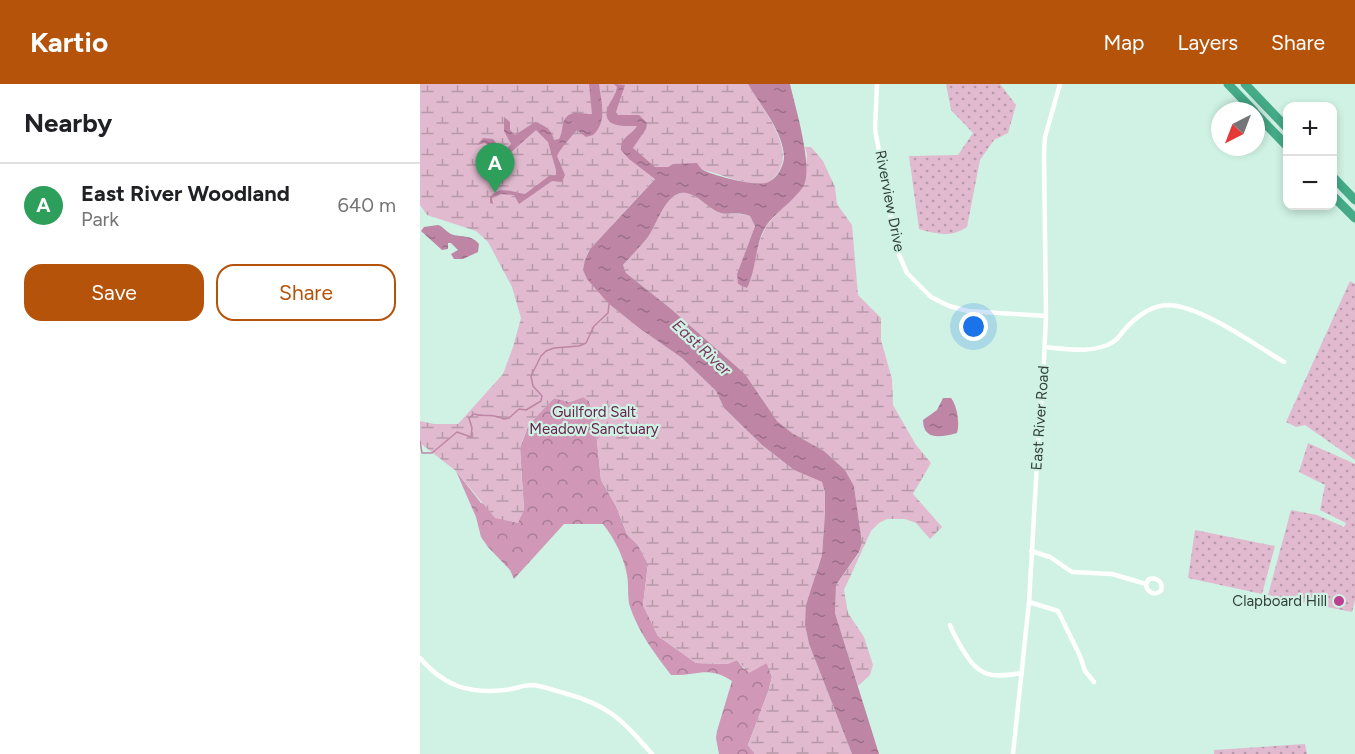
<!DOCTYPE html>
<html lang="en">
<head>
<meta charset="utf-8">
<style>
  :root { --surface:#fff; --page:#f2f2f2; --text:#202124; --muted:#757577; --line:#e0e0e0; --accent:#b45309 }
  body { margin:0; font-family:Figtree,sans-serif; background:var(--page); color:var(--text) }
  .controls { position:absolute; right:18px; top:18px; display:grid; overflow:hidden; border-radius:12px; box-shadow:0 3px 9px #0003 }
  .controls button { width:54px; height:54px; display:grid; place-items:center; padding:0; border:0; border-bottom:2px solid var(--line); background:var(--surface); color:var(--text); font:30px sans-serif }
  .compass { position:absolute; left:791px; top:18px; width:54px; height:54px; border-radius:50%; background:var(--surface); box-shadow:0 3px 9px #0003; rotate:222deg }
  .you { position:absolute; left:554px; top:243px; width:21px; height:21px; margin:-15px; border:4px solid #fff; border-radius:50%; background:#1a73e8; box-shadow:0 0 0 9px #1a73e833 }
  .badge { display:grid; place-items:center; width:39px; height:39px; border-radius:50%; background:var(--accent); color:#fff; font-size:20px; font-weight:700 }
  .pin { position:absolute; translate:-50% -50px; filter:drop-shadow(0 2px 3px #0008) }
  .pin::after { content:''; position:absolute; top:32px; width:21px; height:18px; background:inherit; clip-path:polygon(0 0,100% 0,50% 100%) }
  .list { margin:0; padding:0; list-style:none }
  h2 { display:flex; justify-content:space-between; align-items:center; height:78px; margin:0; padding:0 24px; font-size:26px }
  h2 small { font-size:20px; font-weight:400; color:var(--muted) }
  .list li { display:grid; grid-template-columns:39px 1fr auto; gap:18px; align-items:center; box-sizing:border-box; height:84px; padding:0 24px; border-top:2px solid var(--line) }
  .list b { display:block; font-size:22px; white-space:nowrap }
  .list p { margin:0; font-size:20px; white-space:nowrap; color:var(--muted) }
  .list em { font-size:20px; font-style:normal; color:var(--muted) }
  .actions { display:flex; gap:12px; padding:18px 24px }
  .actions a { flex:1; padding:14px 0; border:2px solid var(--accent); border-radius:18px; text-align:center; font-size:21px; color:var(--accent) }
  .actions .main { background:var(--accent); color:#fff }
  .map { position:relative; flex:none; width:935px; height:670px; overflow:hidden }
  header { display:flex; align-items:center; gap:36px; box-sizing:border-box; height:84px; padding:0 30px; background:var(--accent); color:#fff }
  header strong { font-size:28px }
  nav { display:flex; gap:33px; margin-inline-start:auto; font-size:21px }
  main { display:flex }
  aside { flex:1; background:var(--surface) }
  .map>svg:first-child { display:block }
  .grass { fill:url(#grass-dots) }
  .forest { fill:url(#forest-crowns) }
  .wetland { fill:url(#wetland-marsh) }
  .water { fill:url(#water-ripples) }
  .lines { fill:none; stroke-linecap:round; stroke-linejoin:round }
  .stream { stroke:#be85a5; stroke-width:1.5 }
  .street { stroke:#fff; stroke-width:4.5 }
  .highway { stroke:#4a8; stroke-width:9 }
  .poi-dot { fill:#bc408f; stroke:#cff2e4; stroke-width:2 }
  .labels { text-anchor:middle; stroke-width:4.5; stroke-linejoin:round; paint-order:stroke }
  .street-label { font-size:15px; fill:#313f39; stroke:#cff2e4 }
  .park-label { font-size:15px; fill:#67234e; stroke:#cff2e4 }
  .poi-label { font-size:15px; fill:#313f39; stroke:#cff2e4; text-anchor:end }
  .water-label { font-size:16px; font-style:italic; fill:#7b3660; stroke:#cff2e4 }
</style>
</head>
<body>
<header>
<strong>Kartio</strong>
<nav><a>Map</a><a>Layers</a><a>Share</a></nav>
</header>
<main>
<aside>
<h2>Nearby<small></small></h2>
<ul class="list">
<li><span class="badge" style="background:#2e9e5b">A</span><div><b>East River Woodland</b><p>Park</p></div><em>640 m</em></li>
</ul>
<div class="actions"><a class="main">Save</a><a>Share</a></div>
</aside>
<div class="map">
<svg width="935" height="670" viewBox="0 0 935 670">
  <defs>
    <pattern id="grass-dots" width="8" height="8" patternUnits="userSpaceOnUse" patternTransform="scale(1.5)"><rect width="8" height="8" fill="#e1bacf"/><path d="M2 2h.1M6 6h.1" fill="none" stroke="#b799a9" stroke-width="1.8" stroke-linecap="round"/></pattern>
    <pattern id="forest-crowns" width="20" height="18" patternUnits="userSpaceOnUse" patternTransform="scale(1.5)"><rect width="20" height="18" fill="#d097b6"/><path d="M2 6a3 3 0 1 1 6 0M12 15a3 3 0 1 1 6 0" fill="none" stroke="#a97d95"/></pattern>
    <pattern id="wetland-marsh" width="20" height="14" patternUnits="userSpaceOnUse" patternTransform="scale(1.5)"><rect width="20" height="14" fill="#e1bacf"/><path d="M1 5h8M5 5V1M11 12h8M15 12V8" fill="none" stroke="#b799a9"/></pattern>
    <pattern id="water-ripples" width="26" height="14" patternUnits="userSpaceOnUse" patternTransform="scale(1.5)"><rect width="26" height="14" fill="#be85a5"/><path d="M2 4q2-2 4 0t4 0M15 11q2-2 4 0t4 0" fill="none" stroke="#9b6e87"/></pattern>
  </defs>
  <rect width="100%" height="100%" fill="#cff2e4"/>
  <path class="grass" d="M526,0H580L596,21L588,49L574,56L560,76L547,143C530,154 517,150 499,145L489,72L538,71L553,49L531,26Z
    M930,197L935,200V376L885,341L876,343L866,338Z
    M888,359L935,380V516L932,528L848,511L871,426L897,431L924,443L926,439L900,426L905,401L879,388Z
    M775,446L855,462L842,510L768,494Z
    M885,660L887,670H794V666Z"/>
  <path class="forest" d="M163,313L169,317L175,337L181,396L196,422L207,450L218,461L228,480L223,521L238,552L276,579L307,580L317,576L324,585L347,579L352,593L348,608L328,661L335,670H299L296,654L297,647L312,597C288,581 278,592 251,591C235,570 219,549 210,523C207,513 209,501 207,491C204,473 194,454 183,440H144L94,495L90,486L68,463L61,453L56,433L36,387L61,419L104,426L100,364L109,340L134,314L150,318Z"/>
  <path class="wetland" d="M0,0H328C341,22 377,65 357,90C353,95 349,100 342,100C323,100 303,91 284,86C274,83 263,82 253,80L241,88L170,165L165,176L189,220L219,244L262,274L296,307L304,324L342,361L374,386L402,398L405,408V429L402,471L397,485L385,541L389,560L432,670H335L328,661L348,608L352,593L347,579L329,589L317,576L307,580L276,579L238,552L223,521L228,480L218,461L207,450L196,422L181,396L175,337L169,317L163,313L150,318L134,314L109,340L100,364L104,426L98,439L75,434L36,387L0,359V337L14,340H38L83,290L93,263L101,234L92,203L68,158L56,147L7,131L0,121Z
    M385,63H391L403,77L415,103L417,120L432,141L438,211L461,234V256L472,295L473,321L496,361L511,379L493,410L522,443L510,455L496,439L485,435H467L459,439L451,447L424,506L428,529L444,553L453,581L450,591L438,602L415,529L416,501L439,469L442,459L434,402L425,386L404,367L372,349L357,337L325,290L250,224L206,189L203,181C211,172 220,163 228,153C237,141 246,106 266,109C278,111 287,123 298,128C306,132 319,128 330,132L335,142L317,190L331,196L335,168L346,142L384,100L387,71Z"/>
  <path class="water" d="M169,0H179C181,18 188,37 173,51L166,53L157,46C150,55 141,63 137,72L145,91L142,98L132,97L99,120L94,111L81,110L72,114L73,120L70,119V113C80,101 91,108 105,110L129,92L136,91V86L128,58L116,46L88,71L82,73L65,59L57,61L63,54L73,55L81,65L85,66L91,60L84,47V33L90,38V46L95,51L115,38C125,41 132,46 134,56L139,55C144,48 140,34 151,30C158,27 165,31 172,30Z
    M194,0L205,1L196,28L198,31H219L227,39L226,45L213,64L235,83H248L253,80L277,79C279,82 281,85 283,86C294,92 335,102 346,99C356,96 363,84 364,74C364,48 340,21 328,0H370C375,22 393,81 384,101C377,114 355,129 346,142C334,161 337,185 327,204L318,200L317,190L335,142L330,132C318,127 306,132 298,128C287,123 278,111 266,109C246,106 237,141 228,153C220,163 211,172 203,181L206,189L250,224L325,290L357,337L372,349L404,367L425,386L434,402L442,459L439,468L416,501L415,529L459,670H432L389,560L385,541L386,521L402,471L405,429V408L402,398L374,386L342,361L304,324L296,307L262,274L219,244L189,220L167,195L163,186L165,176L170,165L235,95L209,75L201,66C200,53 212,51 217,42C206,42 183,44 187,26C189,18 196,12 197,3Z
    M18,141C24,143 25,147 31,150C41,154 51,150 59,160L58,168L43,175H34L31,170L38,166L31,159H28V165L22,166L1,147L4,143Z
    M523,314H531C537,321 540,340 537,349C522,353 503,357 503,336L517,326Z"/>
  <g class="lines">
    <path class="stream" d="M0,357L2,369H12L37,348L51,353L52,344L49,334L54,330C67,334 70,328 84,335L89,334L99,325L106,326L121,317L122,312L113,302L111,292L121,272L126,267L134,264L159,262L166,259L174,242L188,229L189,220"/>
    <path class="street" d="M457,0L455,45L477,166L487,189L511,213L529,222L548,227L626,232
      M625,263C645,265 675,270 693,258C698,255 702,249 705,245C716,233 732,221 749,221C783,223 833,260 864,278
      M611,467L630,473L652,488L692,490L726,500L727,505C732,510 735,511 741,507C743,498 738,493 729,495L726,500
      M609,518L638,527L660,572L665,587L674,598
      M530,541C533,550 538,558 543,566C559,594 572,594 602,589
      M0,574C24,602 48,610 85,606C95,605 103,601 112,601C123,602 133,606 144,609C189,621 202,636 232,670
      M593,670L609,518L619,345L623,296L626,232L624,69L625,53L640,0"/>
    <path class="highway" d="M808,0L834,27
      M825,0L868,45
      M836,30L868,63
      M912,92L935,116
      M912,111L935,134"/>
  </g>
  <circle class="poi-dot" cx="919" cy="517" r="6"/>
  <g class="labels">
    <g class="street-label">
      <text transform="translate(470 117) rotate(79)" y="5">Riverview Drive</text>
      <text transform="translate(620 334) rotate(-86)" y="5">East River Road</text>
    </g>
    <g class="park-label">
      <text x="174" y="333">Guilford Salt<tspan x="174" dy="17">Meadow Sanctuary</tspan></text>
    </g>
    <g class="poi-label">
      <text x="907" y="522">Clapboard Hill</text>
    </g>
    <g class="water-label">
      <text transform="translate(282 263) rotate(43)" y="6">East River</text>
    </g>
  </g>
</svg>
<div class="controls">
<button>+</button>
<button>−</button>
</div>
<svg class="compass" viewBox="-18 -18 36 36"><path d="M0-13l5 13h-10z" fill="#e53935"/><path d="M0 13l5-13h-10z" fill="#757577"/></svg>
<div class="you"></div>
<div class="pin badge" style="left:75px;top:109px;background:#2e9e5b">A</div>
</div>
</main>
</body>
</html>
